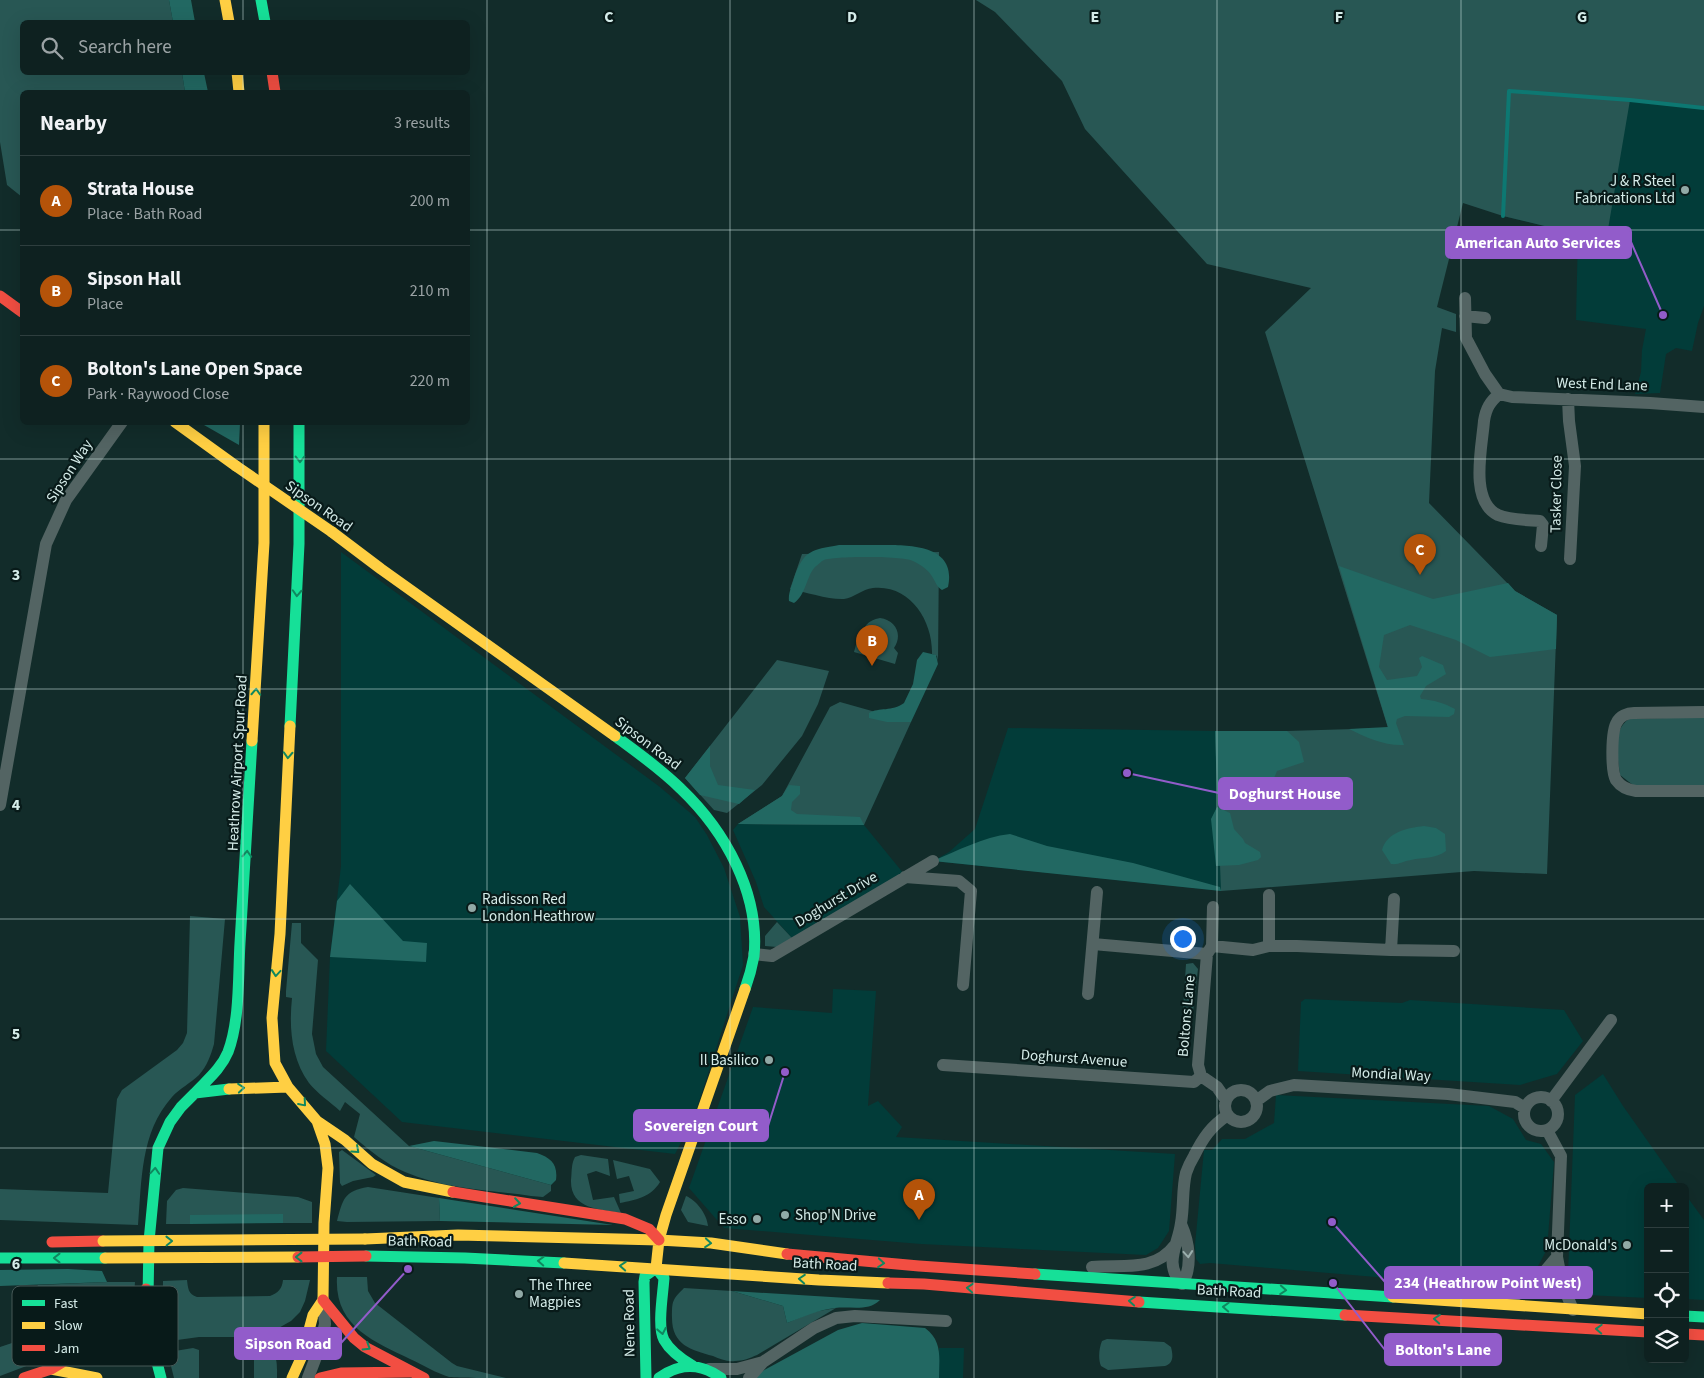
<!DOCTYPE html>
<html lang="en">
<head>
<meta charset="utf-8">
<style>
  :root { --surface:#0e2120; --page:#172929; --text:#f1f3f6; --muted:#9ba3a5; --line:#2e3e3e; --accent:#b45309 }
  body { margin:0; font-family:"Source Sans 3",sans-serif; background:var(--page); color:var(--text) }
  .controls { position:absolute; right:15px; bottom:15px; display:grid; overflow:hidden; border-radius:8px; box-shadow:0 5px 20px #0002 }
  .controls button { width:45px; height:45px; display:grid; place-items:center; padding:0; border:0; border-bottom:1px solid var(--line); background:var(--surface); color:var(--text); font:25px sans-serif }
  .you { position:absolute; left:1182px; top:938px; width:18px; height:18px; margin:-12px; border:4px solid #fff; border-radius:50%; background:#1a73e8; box-shadow:0 0 0 8px #1a73e833 }
  .badge { display:grid; place-items:center; width:32px; height:32px; border-radius:50%; background:var(--accent); color:#fff; font-size:16px; font-weight:700 }
  .pin { position:absolute; translate:-50% -41px; filter:drop-shadow(0 1px 2px #0008) }
  .pin::after { content:''; position:absolute; top:26px; width:18px; height:15px; background:inherit; clip-path:polygon(0 0,100% 0,50% 100%) }
  .list { margin:0; padding:0; list-style:none }
  h2 { display:flex; justify-content:space-between; align-items:center; height:65px; margin:0; padding:0 20px; font-size:21px }
  h2 small { font-size:16px; font-weight:400; color:var(--muted) }
  .list li { display:grid; grid-template-columns:32px 1fr auto; gap:15px; align-items:center; box-sizing:border-box; height:90px; padding:0 20px; border-top:1px solid var(--line) }
  .list b { display:block; font-size:19px; white-space:nowrap }
  .list p { margin:0; font-size:16px; white-space:nowrap; color:var(--muted) }
  .list em { font-size:16px; font-style:normal; color:var(--muted) }
  .icon { flex:none; width:28px; height:28px; fill:none; stroke:currentColor; stroke-width:2; stroke-linecap:round; stroke-linejoin:round }
  .map { position:relative; flex:none; width:1704px; height:1378px; overflow:hidden }
  .search { position:absolute; background:var(--surface); box-shadow:0 5px 20px #0002; left:20px; top:20px; width:450px; height:55px; display:flex; align-items:center; gap:12px; box-sizing:border-box; padding:0 18px; border-radius:8px; color:var(--muted); font-size:19px }
  .panel { position:absolute; background:var(--surface); box-shadow:0 5px 20px #0002; left:20px; top:90px; width:450px; height:335px; border-radius:8px }
  .map>svg:first-child { display:block }
  .built { fill:#023c39 }
  .green { fill:#285754 }
  .forest { fill:#226862 }
  .lines { fill:none; stroke-linecap:round; stroke-linejoin:round }
  .stream { stroke:#0d7872; stroke-width:4 }
  .street { stroke:#536463; stroke-width:12 }
  .fast { stroke:#16e098; stroke-width:11 }
  .slow { stroke:#ffcf43; stroke-width:11 }
  .jam { stroke:#f24e42; stroke-width:11 }
  .slow-bridge { stroke:#ffcf43; stroke-width:11 }
  .jam-bridge { stroke:#f24e42; stroke-width:11 }
  .oneway { stroke:#10875f }
  .oneway2 { stroke:#9aafad }
  .grid { fill:none; stroke:#d5ece9; stroke-width:1; stroke-opacity:0.55 }
  .poi-dot { fill:#91a9a6; stroke:#081a19; stroke-width:2 }
  .labels { text-anchor:middle; stroke-width:4.5; stroke-linejoin:round; paint-order:stroke }
  .poi-label { font-size:15px; fill:#d5ece9; stroke:#081a19; text-anchor:end }
  .street-label { font-size:15px; fill:#d5ece9; stroke:#081a19 }
  .key { fill:#081a19; stroke:#465957; stroke-width:1 }
  .key-label { font-size:14px; fill:#d5ece9 }
  .grid-label { font-size:16px; text-anchor:middle; font-weight:bold; fill:#d5ece9; stroke:#081a19; stroke-width:4.5; stroke-linejoin:round; paint-order:stroke }
  .leader { fill:none; stroke:#925cca; stroke-width:2 }
  .callout-dot { fill:#925cca; stroke:#081a19; stroke-width:2 }
  .callout { fill:#925cca; stroke:#925cca; stroke-width:2 }
  .callout-label { font-size:16px; text-anchor:middle; font-weight:bold; fill:#fff }
</style>
</head>
<body>
<div class="map">
<svg width="1704" height="1378" viewBox="0 0 1704 1378">
  <rect width="100%" height="100%" fill="#122c2a"/>
  <path class="built" d="M1509,91L1704,108V306L1698,323L1692,351L1676,348L1666,354L1660,393L1635,394L1641,372L1642,350L1646,329L1576,320L1578,234L1503,216Z
    M341,552L660,787L695,817L707,835L724,868L740,917L743,965L694,1117L675,1154L402,1122L326,1051L330,957L341,866Z
    M1008,728L1215,731L1222,891L933,861L949,852L975,829Z
    M738,824L864,825L904,874L792,938L764,907L756,882L733,830Z
    M833,989L876,991L868,1106L878,1101L902,1127L896,1137L1175,1154L1169,1231L1158,1248L1146,1255L921,1244L724,1228L689,1188L753,1007L832,1013Z
    M1305,999L1402,1003L1410,1000L1564,1010L1583,1041L1557,1074L1520,1085L1298,1071L1301,1002Z
    M1603,1074L1623,1106L1680,1187H1648V1298L1586,1295L1577,1289L1568,1274L1575,1095Z
    M1276,1095L1489,1106L1513,1119L1526,1140L1541,1144L1554,1162L1547,1249L1534,1274L1525,1277L1502,1282L1447,1283L1210,1263L1200,1264L1196,1259L1195,1245L1204,1150H1212L1222,1139H1245L1274,1123Z
    M1685,1194L1704,1220V1300L1685,1299Z
    M939,1348H964L963,1378H939Z"/>
  <path class="green" d="M0,0H169L173,22H22V72L182,73L185,92H22V197L7,185L0,142Z
    M976,0H1704V108L1630,100L1606,241L1503,216L1463,203L1437,307L1456,314V332L1442,328L1435,371L1429,503L1515,591L1557,615L1547,874L1474,871L1221,891L1215,731H1287L1388,728L1265,332L1311,288L1207,264L1085,129L1062,81L995,12Z
    M939,552L938,661L937,656L932,654C933,621 910,584 873,588C862,589 854,598 844,599C830,600 805,592 790,589L802,554Z
    M880,618C896,620 903,635 894,648L898,653L895,664L854,652L857,641L862,639C862,627 868,620 880,618Z
    M777,660L829,671L818,704L802,736L762,785L727,813L714,810L685,778Z
    M840,702L911,722L864,825L738,824L782,796L830,707Z
    M1704,717V786L1633,785L1620,775C1618,757 1611,731 1629,719Z
    M190,916L225,919L214,1044C211,1055 207,1066 199,1075C191,1083 180,1088 172,1097C140,1133 142,1180 138,1225L0,1220V1189L108,1193L117,1099L122,1090L177,1050L183,1043L187,1033Z
    M777,922L792,938L777,947L765,946V936Z
    M292,923H301V943L318,960L312,1034L316,1054L323,1067L409,1146L551,1185V1191L543,1197L531,1196C489,1190 444,1189 405,1172C386,1164 370,1151 354,1137L360,1114L345,1102L340,1111C330,1102 317,1093 309,1083C291,1058 289,1027 292,998L286,997V991Z
    M1193,963L1198,969L1193,1012L1183,1010L1186,964Z
    M342,1150L376,1175L373,1177L353,1181L342,1186L340,1183L339,1152Z
    M581,1155L608,1159L610,1176L596,1171L587,1174L593,1200L614,1197L621,1213C599,1209 570,1209 571,1180C572,1172 571,1164 575,1157Z
    M613,1160L650,1169L660,1182C651,1197 636,1200 620,1203L619,1194L634,1191L629,1176L617,1179Z
    M368,1187L439,1198L440,1221L347,1222L337,1221C343,1199 344,1191 368,1187Z
    M183,1188L298,1197L312,1202V1223H283V1215H190V1224H166L167,1201L176,1190Z
    M686,1196C696,1200 707,1214 708,1226L688,1222L681,1210Z
    M337,1277H367L368,1291L375,1303L452,1363L457,1366L506,1378C493,1378 459,1378 449,1377C436,1373 423,1365 410,1359C374,1342 334,1326 337,1277Z
    M187,1280C188,1288 188,1294 197,1297L270,1296C278,1293 282,1289 283,1280H310L305,1301L300,1312L291,1321L275,1330L258,1337H199L170,1341L162,1334L163,1281Z
    M107,1282H135L134,1295L123,1319L103,1337L0,1376V1347L33,1336L32,1328L47,1327L46,1297H31L38,1285Z
    M684,1288L732,1291L783,1306L787,1323L813,1312L836,1308L757,1355C750,1358 743,1361 735,1361C727,1362 720,1359 713,1356C691,1350 672,1345 672,1318C672,1301 672,1300 684,1288Z
    M1107,1339L1164,1342L1171,1347C1173,1355 1174,1363 1165,1366L1108,1370L1101,1366C1098,1359 1099,1348 1102,1341Z
    M260,1347C279,1351 277,1362 277,1378H254V1354L257,1349Z
    M193,1348L199,1350V1378H174L168,1354L169,1352Z"/>
  <path class="forest" d="M169,0H191L195,22H173Z
    M182,73H204L208,92H185Z
    M205,423H240L239,445L204,425Z
    M839,545C853,545 868,545 882,545C911,545 957,545 948,587L942,590C937,587 936,583 933,578C929,570 921,565 913,561C903,556 835,556 824,560C821,561 818,565 815,567C806,577 806,595 794,603L789,601C788,593 792,586 794,578C804,550 811,550 839,545Z
    M1339,566L1433,599L1508,583L1515,591L1557,615L1556,649L1490,657L1456,640L1410,625L1384,635L1379,667L1387,680L1417,676L1422,667L1419,658L1422,656L1443,665L1446,674L1426,686L1420,696L1421,699C1434,700 1444,703 1455,709L1454,714L1449,717L1405,716L1397,719L1396,723L1404,745C1385,746 1365,737 1349,729L1388,727Z
    M923,652L936,655L938,664L911,722H887L869,718V713C879,707 892,712 904,703L913,684L917,660Z
    M1215,731H1287L1299,742L1304,762L1277,771L1272,783L1263,790L1255,793L1244,791L1217,794Z
    M710,746V766L718,785L755,790L739,804L700,795L685,778Z
    M789,785L800,786V794L792,802L791,810L797,814L860,817L864,825L738,824L782,796Z
    M1217,807L1230,813L1234,829L1243,839L1245,843L1260,852L1261,857L1258,860L1239,865L1216,866L1211,819Z
    M1424,826L1436,828L1445,834L1446,851C1436,859 1423,857 1411,860C1403,861 1399,865 1391,864L1382,850C1387,832 1407,828 1424,826Z
    M1010,834L1047,846L1133,863L1220,887L1221,891L933,861C957,851 983,837 1010,834Z
    M350,884L403,941L427,943L426,962L330,957L337,901Z
    M434,1141L537,1153C551,1158 558,1164 556,1180L551,1185L409,1146Z
    M439,1198L613,1225L440,1221Z
    M283,1214V1223L190,1224V1215Z
    M68,1269L102,1271L107,1282L0,1286V1270Z
    M732,1291L880,1300C868,1312 851,1306 835,1308C818,1310 803,1317 787,1323L783,1306Z
    M862,1323L925,1328C943,1341 939,1359 939,1378H756L759,1373L838,1330Z"/>
  <g class="lines">
    <path class="stream" d="M1503,216L1509,91L1630,100L1704,108"/>
    <path class="street" d="M1465,298L1466,338L1485,374L1499,394
      M1465,316L1485,318
      M1499,394L1512,397L1650,403L1704,407
      M1499,394C1490,402 1486,408 1484,421C1482,447 1469,501 1498,515C1510,520 1527,520 1540,521L1543,525L1541,546
      M1568,399L1569,421L1575,466L1570,559
      M1704,712L1634,713C1627,713 1620,716 1617,722C1611,731 1611,771 1616,780C1621,787 1628,790 1636,791H1704
      M0,805L46,544L66,500L122,422
      M905,877L959,881L971,891L963,985
      M1269,895V946
      M1213,907L1212,946L1207,954L1198,1065L1201,1076L1217,1087L1226,1100
      M1093,944L1207,954
      M1212,946L1253,950L1269,946H1297L1391,950L1454,951
      M1391,950L1394,899
      M754,954L772,956L933,861
      M1088,994L1097,892
      M943,1065L1194,1082L1201,1076
      M1225 1106a16 16 0 1 1 32 0a16 16 0 1 1-32 0Z
      M1524 1114a17 17 0 1 1 34 0a17 17 0 1 1-34 0Z
      M1256,1101L1270,1091L1294,1085L1448,1094L1515,1102L1525,1108
      M1551,1101L1611,1020
      M1547,1130L1561,1156L1557,1257L1562,1283L1573,1310
      M1181,1224C1189,1242 1193,1267 1182,1284
      M1092,1267C1122,1264 1154,1273 1175,1245
      M1182,1284C1163,1263 1178,1246 1181,1223C1184,1206 1182,1189 1186,1173C1188,1167 1191,1161 1194,1156C1203,1138 1211,1126 1228,1115
      M1505,1302L1535,1283L1557,1257
      M709,1369H737L763,1362
      M308,1378L319,1349L325,1324L323,1300
      M749,1378L763,1362L814,1328L836,1318L855,1316L946,1321"/>
    <path class="fast" d="M261,0L265,22
      M290,726L299,544V422
      M615,736C638,753 661,769 681,789C725,831 760,893 754,956C752,967 749,978 745,989
      M195,1093C207,1080 221,1069 228,1052C240,1020 238,977 240,943C244,875 248,808 252,741
      M366,1256L465,1258L564,1263
      M0,1258H105
      M1035,1274L1393,1297
      M1139,1302L1345,1315
      M1685,1316L1704,1317
      M161,1378L154,1351L148,1297L149,1241L158,1148L170,1122L181,1107L195,1093L229,1089
      M646,1378L644,1282L645,1276L656,1268L664,1278C663,1294 657,1327 664,1340C670,1351 683,1360 693,1366
      M659,1378C679,1363 701,1363 721,1378"/>
    <path class="slow" d="M225,0L229,22
      M237,72L239,92
      M175,422L236,466
      M332,532L381,569L615,736
      M252,741L264,543V422
      M288,1087L275,1063L272,1018L280,934L290,726
      M229,1089L288,1087L317,1121L345,1140L372,1164L404,1182L453,1192
      M365,1239L458,1235L659,1240L711,1243L787,1254
      M564,1263L819,1280L888,1283
      M656,1268L659,1240L666,1215L745,989
      M1393,1297L1648,1314
      M51,1369L97,1378
      M292,1378L302,1356L313,1315L323,1300L324,1223L328,1168L325,1144L317,1121"/>
    <path class="jam" d="M272,72L275,92
      M0,296L22,312
      M453,1192L625,1219L649,1229L659,1240
      M52,1242L103,1241
      M787,1254L919,1266L1035,1274
      M888,1283L924,1284L1139,1302
      M323,1300L354,1338L365,1347L424,1378
      M1345,1315L1648,1332
      M1685,1334L1704,1335
      M24,1378L51,1369L74,1355L104,1344L114,1337L131,1320L146,1289
      M320,1378L341,1373L411,1372"/>
    <path class="slow-bridge" d="M236,466L332,532
      M103,1241L365,1239
      M105,1258L298,1257"/>
    <path class="jam-bridge" d="M298,1257L366,1256"/>
  </g>
  <defs><path id="oneway-chevron" d="M-2-3.5L2.5 0L-2 3.5" fill="none" stroke-width="1.6" stroke-linecap="round" stroke-linejoin="round" transform="scale(1.25)"/></defs>
  <g class="oneway">
    <use href="#oneway-chevron" transform="translate(300 459) rotate(90)"/>
    <use href="#oneway-chevron" transform="translate(297 593) rotate(93)"/>
    <use href="#oneway-chevron" transform="translate(256 692) rotate(-87)"/>
    <use href="#oneway-chevron" transform="translate(288 755) rotate(93)"/>
    <use href="#oneway-chevron" transform="translate(247 854) rotate(-87)"/>
    <use href="#oneway-chevron" transform="translate(276 973) rotate(95)"/>
    <use href="#oneway-chevron" transform="translate(241 1088) rotate(-5)"/>
    <use href="#oneway-chevron" transform="translate(303 1103) rotate(49)"/>
    <use href="#oneway-chevron" transform="translate(356 1150) rotate(42)"/>
    <use href="#oneway-chevron" transform="translate(155 1171) rotate(-86)"/>
    <use href="#oneway-chevron" transform="translate(517 1203) rotate(8)"/>
    <use href="#oneway-chevron" transform="translate(169 1241) rotate(-1)"/>
    <use href="#oneway-chevron" transform="translate(708 1243) rotate(5)"/>
    <use href="#oneway-chevron" transform="translate(299 1257) rotate(180)"/>
    <use href="#oneway-chevron" transform="translate(57 1258) rotate(180)"/>
    <use href="#oneway-chevron" transform="translate(541 1261) rotate(-177)"/>
    <use href="#oneway-chevron" transform="translate(881 1263) rotate(5)"/>
    <use href="#oneway-chevron" transform="translate(623 1266) rotate(-176)"/>
    <use href="#oneway-chevron" transform="translate(802 1279) rotate(-176)"/>
    <use href="#oneway-chevron" transform="translate(970 1288) rotate(-176)"/>
    <use href="#oneway-chevron" transform="translate(1283 1290) rotate(4)"/>
    <use href="#oneway-chevron" transform="translate(1132 1301) rotate(-175)"/>
    <use href="#oneway-chevron" transform="translate(1226 1307) rotate(-177)"/>
    <use href="#oneway-chevron" transform="translate(1437 1319) rotate(-176)"/>
    <use href="#oneway-chevron" transform="translate(1599 1329) rotate(-177)"/>
    <use href="#oneway-chevron" transform="translate(662 1331) rotate(79)"/>
    <use href="#oneway-chevron" transform="translate(367 1347) rotate(32)"/>
  </g>
  <use class="oneway2" href="#oneway-chevron" transform="translate(1188 1254) rotate(85)"/>
  <path class="grid" d="M243,0V22M487,0V1378M730,0V1378M974,0V1378M1217,0V1378M1461,0V1378M243,72V92M0,230H22M468,230H1704M243,422V1378M0,459H1704M0,689H1704M0,919H1704M0,1148H1704"/>
  <g class="poi-dot">
    <circle cx="1685" cy="190" r="5"/>
    <circle cx="472" cy="908" r="5"/>
    <circle cx="769" cy="1060" r="5"/>
    <circle cx="785" cy="1215" r="5"/>
    <circle cx="757" cy="1219" r="5"/>
    <circle cx="1627" cy="1245" r="5"/>
    <circle cx="519" cy="1294" r="5"/>
  </g>
  <g class="labels">
    <g class="poi-label">
      <text x="1675" y="186">J &amp; R Steel<tspan x="1675" dy="17">Fabrications Ltd</tspan></text>
      <text x="482" y="904" text-anchor="start">Radisson Red<tspan x="482" dy="17">London Heathrow</tspan></text>
      <text x="759" y="1065">Il Basilico</text>
      <text x="795" y="1220" text-anchor="start">Shop'N Drive</text>
      <text x="747" y="1224">Esso</text>
      <text x="1617" y="1250">McDonald's</text>
      <text x="529" y="1290" text-anchor="start">The Three<tspan x="529" dy="17">Magpies</tspan></text>
    </g>
    <g class="street-label">
      <text transform="translate(1602 384) rotate(2)" y="5">West End Lane</text>
      <text transform="translate(69 471) rotate(-57)" y="5">Sipson Way</text>
      <text transform="translate(1556 494) rotate(-89)" y="5">Tasker Close</text>
      <text transform="translate(319 506) rotate(35)" y="5">Sipson Road</text>
      <text transform="translate(648 743) rotate(37)" y="5">Sipson Road</text>
      <text transform="translate(237 763) rotate(-87)" y="5">Heathrow Airport Spur Road</text>
      <text transform="translate(836 899) rotate(-31)" y="5">Doghurst Drive</text>
      <text transform="translate(1186 1016) rotate(-85)" y="5">Boltons Lane</text>
      <text transform="translate(1074 1058) rotate(4)" y="5">Doghurst Avenue</text>
      <text transform="translate(1391 1074) rotate(3)" y="5">Mondial Way</text>
      <text transform="translate(420 1241) rotate(1)" y="5">Bath Road</text>
      <text transform="translate(825 1264) rotate(3)" y="5">Bath Road</text>
      <text transform="translate(1229 1291) rotate(3)" y="5">Bath Road</text>
      <text transform="translate(629 1323) rotate(-91)" y="5">Nene Road</text>
    </g>
  </g>
  <rect x="12" y="1286" width="166" height="80" rx="8" class="key"/>
  <rect x="22" y="1300" width="23" height="6" fill="#16e098"/>
  <rect x="22" y="1322" width="23" height="7" fill="#ffcf43"/>
  <rect x="22" y="1345" width="23" height="6" fill="#f24e42"/>
  <g class="key-label">
    <text x="54" y="1308">Fast</text>
    <text x="54" y="1330">Slow</text>
    <text x="54" y="1353">Jam</text>
  </g>
  <g class="grid-label">
    <text x="609" y="22">C</text>
    <text x="852" y="22">D</text>
    <text x="1095" y="22">E</text>
    <text x="1339" y="22">F</text>
    <text x="1582" y="22">G</text>
    <text x="16" y="580">3</text>
    <text x="16" y="810">4</text>
    <text x="16" y="1039">5</text>
    <text x="16" y="1269">6</text>
  </g>
  <path class="leader" d="M1663 315L1631 242M1127 773L1219 793M785 1072L768 1126M1332 1222L1385 1282M408 1269L341 1343M1333 1283L1385 1350"/>
  <g class="callout-dot">
    <circle cx="1663" cy="315" r="5"/>
    <circle cx="1127" cy="773" r="5"/>
    <circle cx="785" cy="1072" r="5"/>
    <circle cx="1332" cy="1222" r="5"/>
    <circle cx="408" cy="1269" r="5"/>
    <circle cx="1333" cy="1283" r="5"/>
  </g>
  <g class="callout">
    <rect x="1446" y="227" width="185" height="31" rx="5"/>
    <rect x="1219" y="778" width="133" height="31" rx="5"/>
    <rect x="634" y="1110" width="134" height="31" rx="5"/>
    <rect x="1385" y="1267" width="207" height="31" rx="5"/>
    <rect x="235" y="1328" width="106" height="31" rx="5"/>
    <rect x="1385" y="1334" width="116" height="31" rx="5"/>
  </g>
  <g class="callout-label">
    <text x="1538" y="248">American Auto Services</text>
    <text x="1285" y="799">Doghurst House</text>
    <text x="701" y="1131">Sovereign Court</text>
    <text x="1488" y="1288">234 (Heathrow Point West)</text>
    <text x="288" y="1349">Sipson Road</text>
    <text x="1443" y="1355">Bolton's Lane</text>
  </g>
</svg>
<div class="controls">
<button>+</button>
<button>−</button>
<button><svg class="icon" aria-label="locate" viewBox="0 0 24 24"><circle cx="12" cy="12" r="6"/><path d="M12 2v4M12 18v4M2 12h4M18 12h4"/></svg></button>
<button><svg class="icon" aria-label="layers" viewBox="0 0 24 24"><path d="M12 4l9 5-9 5-9-5zM3 14l9 5 9-5"/></svg></button>
</div>
<div class="you"></div>
<div class="pin badge" style="left:919px;top:1220px">A</div>
<div class="pin badge" style="left:872px;top:666px">B</div>
<div class="pin badge" style="left:1420px;top:575px">C</div>
<div class="search"><svg class="icon" aria-label="search" viewBox="0 0 24 24"><circle cx="10" cy="10" r="6"/><path d="M15 15l6 6"/></svg>Search here</div>
<section class="panel">
<h2>Nearby<small>3 results</small></h2>
<ul class="list">
<li><span class="badge">A</span><div><b>Strata House</b><p>Place · Bath Road</p></div><em>200 m</em></li>
<li><span class="badge">B</span><div><b>Sipson Hall</b><p>Place</p></div><em>210 m</em></li>
<li><span class="badge">C</span><div><b>Bolton's Lane Open Space</b><p>Park · Raywood Close</p></div><em>220 m</em></li>
</ul>
</section>
</div>
</body>
</html>
